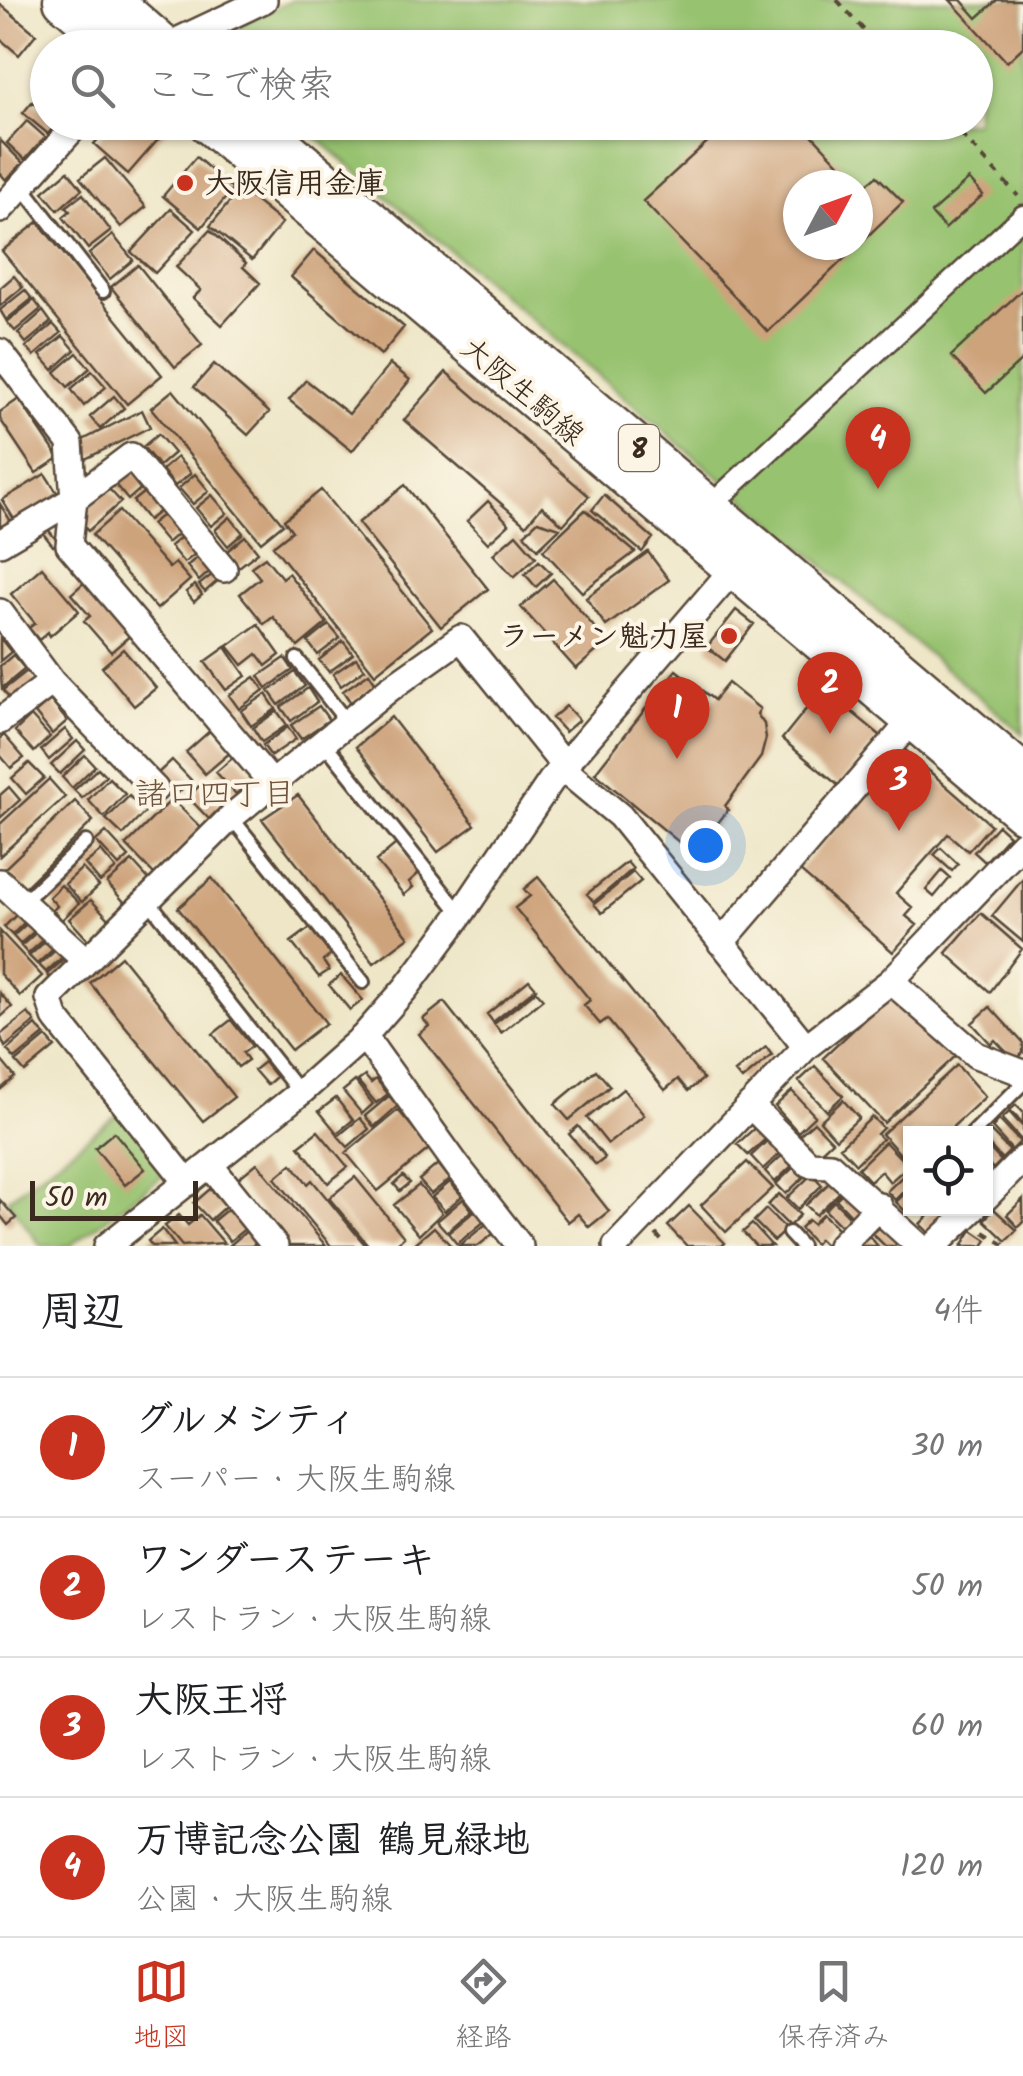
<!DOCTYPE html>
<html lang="ja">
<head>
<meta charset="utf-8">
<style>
  :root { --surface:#fff; --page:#f6f6f6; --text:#202124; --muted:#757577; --line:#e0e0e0; --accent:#c8321e }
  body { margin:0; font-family:Kalam,"Klee One",sans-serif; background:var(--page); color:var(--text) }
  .controls { position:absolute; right:30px; bottom:30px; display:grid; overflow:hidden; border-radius:0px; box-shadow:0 2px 8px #0004 }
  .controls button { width:90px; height:90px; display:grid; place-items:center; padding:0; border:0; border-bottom:2px solid var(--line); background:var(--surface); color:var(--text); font:50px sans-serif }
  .compass { position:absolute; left:783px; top:170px; width:90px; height:90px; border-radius:50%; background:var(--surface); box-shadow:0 2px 8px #0004; rotate:49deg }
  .scale { position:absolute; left:30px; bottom:25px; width:168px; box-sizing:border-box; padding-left:10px; border:5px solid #3b2a1e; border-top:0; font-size:28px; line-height:35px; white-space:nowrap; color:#3b2a1e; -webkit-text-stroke:8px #fcf5e5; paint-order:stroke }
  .you { position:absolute; left:705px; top:845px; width:35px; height:35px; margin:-25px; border:8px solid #fff; border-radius:50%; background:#1a73e8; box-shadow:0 0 0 15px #1a73e833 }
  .badge { display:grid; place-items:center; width:65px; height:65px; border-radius:50%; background:var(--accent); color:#fff; font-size:32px; font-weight:700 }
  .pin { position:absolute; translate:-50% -82px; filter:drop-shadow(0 2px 5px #0008) }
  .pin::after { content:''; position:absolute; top:52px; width:35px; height:30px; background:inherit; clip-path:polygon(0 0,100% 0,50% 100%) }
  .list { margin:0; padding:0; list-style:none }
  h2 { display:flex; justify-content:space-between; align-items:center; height:130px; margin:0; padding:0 40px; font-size:42px }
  h2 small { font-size:32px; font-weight:400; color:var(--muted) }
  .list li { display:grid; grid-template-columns:65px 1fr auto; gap:30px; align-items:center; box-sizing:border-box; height:140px; padding:0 40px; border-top:2px solid var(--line) }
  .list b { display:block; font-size:38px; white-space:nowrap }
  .list p { margin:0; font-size:32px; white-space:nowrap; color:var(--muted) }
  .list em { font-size:32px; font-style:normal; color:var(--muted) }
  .icon { flex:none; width:55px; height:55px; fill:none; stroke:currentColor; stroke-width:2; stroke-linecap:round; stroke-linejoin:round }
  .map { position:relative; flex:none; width:1023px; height:1246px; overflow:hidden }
  .search { position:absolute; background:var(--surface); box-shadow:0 2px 8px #0004; left:30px; right:30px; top:30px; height:110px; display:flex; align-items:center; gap:25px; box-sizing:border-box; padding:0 35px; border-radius:55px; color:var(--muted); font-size:38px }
  .sheet { height:690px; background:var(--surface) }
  nav { display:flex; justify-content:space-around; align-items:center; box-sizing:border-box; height:140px; border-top:2px solid var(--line); background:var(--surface); font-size:28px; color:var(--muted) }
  nav a { display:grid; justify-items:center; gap:5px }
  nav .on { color:var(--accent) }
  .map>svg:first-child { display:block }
  .green { fill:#97c26f; stroke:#697646; stroke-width:2.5; fill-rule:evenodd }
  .building { fill:#cda37b; fill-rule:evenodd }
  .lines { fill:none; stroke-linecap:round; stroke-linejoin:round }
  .service-casing { stroke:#564637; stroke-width:18 }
  .pedestrian-casing { stroke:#564637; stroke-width:25 }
  .minor-casing { stroke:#564637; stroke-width:30 }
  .primary-casing { stroke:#564637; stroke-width:45 }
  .path { stroke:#564637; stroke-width:4; stroke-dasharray:8 8; stroke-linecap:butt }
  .service { stroke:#fff; stroke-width:12 }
  .pedestrian { stroke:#fff; stroke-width:20 }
  .minor { stroke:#fff; stroke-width:25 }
  .primary { stroke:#fff; stroke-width:40 }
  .poi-dot { fill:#c8321e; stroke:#fcf5e5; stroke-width:4 }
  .labels { text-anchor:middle; stroke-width:8; stroke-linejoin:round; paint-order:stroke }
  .shield { fill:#fcf5e5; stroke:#75675a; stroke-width:2.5 }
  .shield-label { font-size:28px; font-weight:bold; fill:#3b2a1e }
  .poi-label { font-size:30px; font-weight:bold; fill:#3b2a1e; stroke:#fcf5e5; text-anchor:start }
  .street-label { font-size:30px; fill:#3b2a1e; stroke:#fcf5e5 }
  .neighbourhood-label { font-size:32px; fill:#6e543f; stroke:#fcf5e5 }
</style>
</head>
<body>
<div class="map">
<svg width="1023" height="1246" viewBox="0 0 1023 1246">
  <rect width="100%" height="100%" fill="#fcf5e5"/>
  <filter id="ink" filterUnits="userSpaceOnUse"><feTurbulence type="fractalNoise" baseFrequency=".01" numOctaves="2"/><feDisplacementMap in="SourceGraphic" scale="20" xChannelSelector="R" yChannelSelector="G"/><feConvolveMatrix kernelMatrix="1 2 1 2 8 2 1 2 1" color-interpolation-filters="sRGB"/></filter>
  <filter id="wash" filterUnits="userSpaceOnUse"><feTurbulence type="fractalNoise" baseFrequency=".0048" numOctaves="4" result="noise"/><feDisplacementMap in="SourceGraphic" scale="40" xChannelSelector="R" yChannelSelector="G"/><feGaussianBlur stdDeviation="2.25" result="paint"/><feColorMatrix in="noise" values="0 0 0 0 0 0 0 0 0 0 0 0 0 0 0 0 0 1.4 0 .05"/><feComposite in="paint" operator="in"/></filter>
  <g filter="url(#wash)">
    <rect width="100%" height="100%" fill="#eee6c7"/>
    <path class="green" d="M293,0H1023V734L299,123L976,122V48H210L203,41ZM798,185H858V245H798Z
      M121,1112L168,1172L70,1246H41L7,1200Z"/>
    <g id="blocks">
      <path class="building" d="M950,0H961L977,18L997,0H1023V47L1007,62Z
        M0,4L36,34L19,55L0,39Z
        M66,36L80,48H57Z
        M32,102L48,115V122H58L48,134L23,113Z
        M27,121L45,137L25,160L7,143Z
        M113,122H164L169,127L128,174L94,144Z
        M729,122H800L862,188L877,176L903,202L768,332L643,201ZM798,185H858V245H798Z
        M0,140L23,163L6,180L0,173Z
        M196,157L233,189L201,228L163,196Z
        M105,158L146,207L121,227L80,178Z
        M68,171L82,189L58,210L43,192Z
        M969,179L983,195L945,229L931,213Z
        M240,189L282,223L252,260L210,226Z
        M83,194L111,231L88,249L63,217L70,211L66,207Z
        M171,209L195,230L155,273L131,252Z
        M38,222L162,375L127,404L2,251Z
        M210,230L246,263L243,267L260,283L222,325L193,298L201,290L176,267Z
        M113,235L133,260L110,279L89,254Z
        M314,250L404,327L381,355L291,277Z
        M138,265L202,345L175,367L111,287Z
        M14,276L23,287L0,306V288Z
        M1023,289V359L986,393L951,356Z
        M25,290L32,299L6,320L0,310Z
        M34,300L41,309L15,331L7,322Z
        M43,311L51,322L26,343L18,333Z
        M53,324L61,333L34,356L26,347Z
        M63,336L75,350L53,370L40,355Z
        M77,353L90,368L68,387L55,372Z
        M214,364L269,412L248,435L194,387Z
        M390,364L410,380L352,451L289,400L306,380L349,414Z
        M92,371L106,387L84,406L71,389Z
        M446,372L589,496L563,525L542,506L526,525L404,420Z
        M173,390L283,524L261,542L151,408Z
        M114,396L124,408L100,429L90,417Z
        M19,399L59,458L36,473L0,419V412Z
        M142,410L150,427L83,460L81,441Z
        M158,434L174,453L159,466L143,447Z
        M177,457L191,473L175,486L162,470Z
        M132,468L146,484L128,500L114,483Z
        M45,474L60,497L17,524L2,500Z
        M195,474L209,491L193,504L179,488Z
        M405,485L488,589L441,627L358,523Z
        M149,488L165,507L148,520L133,501Z
        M110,490L121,502L88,531L78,521L79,509L99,491Z
        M321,490L432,628L375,674L273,546L292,531L284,520Z
        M212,495L227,513L211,526L196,508Z
        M604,495L653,538L642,552L592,510Z
        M488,501L509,524L488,543L467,521Z
        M0,504L12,523L0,530Z
        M585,510L635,552L582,592L543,550Z
        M119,511L169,568L175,563L190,580L157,609L92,535Z
        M166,512L182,530L167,543L151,524Z
        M230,517L243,533L228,546L215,530Z
        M538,521L560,528L538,549L524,534Z
        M47,528L58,542L53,546L42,532Z
        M186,533L200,550L184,563L170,546Z
        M516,534L536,557L514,577L493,554Z
        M245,536L258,552L239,567L227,551Z
        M648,552L669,580L606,626L586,598Z
        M202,553L215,567L199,581L187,566Z
        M265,557L282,578L288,573L327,623L298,647L273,617L264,624L240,594L260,578L251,567Z
        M539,561L551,573L536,587L525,574Z
        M42,567L79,611L50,636L48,632L39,640L29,628L35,623L11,594Z
        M218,570L223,576L205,592L199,585Z
        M553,579L607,642L576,669L521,607Z
        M87,580L133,633L111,652L84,621L90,616L71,594Z
        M195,585L202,595L194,602L186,592Z
        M736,610L754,624L725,661L707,647Z
        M258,624L280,655L266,666L257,654L243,665L228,646Z
        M329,625L340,638L318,655L308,642Z
        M0,638L11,652L0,661Z
        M343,641L353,654L329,672L319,660Z
        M226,647L246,676L226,690L205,662Z
        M123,649L156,688L134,706L102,667Z
        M13,655L25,669L2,688L0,666Z
        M285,658L293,670L267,688L259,676Z
        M356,658L365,669L341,686L333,674Z
        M676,670L714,700L728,683L760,709L757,714L764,724L766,738L761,757L725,806L728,810L700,846L692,839L685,847L595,773Z
        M27,671L37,684L13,703L3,690Z
        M295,672L305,686L279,705L269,691Z
        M369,673L377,685L351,703L343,691Z
        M255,677L264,690L239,709L229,695Z
        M308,688L317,702L291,721L281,707Z
        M823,688L881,736L839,786L782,739Z
        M266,694L276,709L251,726L241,711Z
        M50,700L67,721L52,734L35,713Z
        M319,706L329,720L301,739L291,725Z
        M566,706L579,720L565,732L552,718Z
        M277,711L287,725L262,742L253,728Z
        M31,716L50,737L34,752L15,731Z
        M391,717L475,825L438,852L356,747Z
        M288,727L296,739L271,756L263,745Z
        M213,728L232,751L205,774L186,752Z
        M65,729L73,739L49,760L41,750Z
        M4,735L24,758L11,768L0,755V738Z
        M77,741L85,750L60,774L51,765Z
        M904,749L991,825L968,851L948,834L896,893L913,908L906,916L917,925L893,952L799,870Z
        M85,755L95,766L72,788L62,777Z
        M236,755L256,777L236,794L216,772Z
        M172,760L191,780L177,794L157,774Z
        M29,763L44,778L26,794L12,778Z
        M98,768L106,776L82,798L74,790Z
        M109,778L125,794L104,817L88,800Z
        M49,779L65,797L0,856V824Z
        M200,785L221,807L209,819L188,797Z
        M9,787L20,800L0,818V795Z
        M298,795L409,937L374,963L262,819Z
        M129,796L145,812L123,835L106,819Z
        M172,799L202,829L155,875L126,845Z
        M75,801L93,821L23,889L4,869Z
        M998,825L1009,835L985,862L974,852Z
        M106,832L129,857L119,866L96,841Z
        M396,844L419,873L409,882L413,887L404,895L376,861Z
        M941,848L958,864L952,871L934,855Z
        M101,851L116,869L100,882L85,864Z
        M132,861L152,883L127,905L107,883Z
        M627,862L633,869L594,902L587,894Z
        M82,868L99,886L82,902L65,884Z
        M942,871L950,878L934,897L926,890Z
        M633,872L641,881L602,913L594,904Z
        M538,877L703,1079L688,1091L678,1079L665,1090L607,1019L600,1024L584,1005L590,1000L515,908L530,896L524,889Z
        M212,878L326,1023L291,1050L178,908Z
        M1023,879V942L992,916Z
        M61,885L79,903L62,920L53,910L57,906L49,897Z
        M91,900L111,921L89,941L69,919Z
        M23,908L30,917L12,935L4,927Z
        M981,913L1022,949L990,992L946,953Z
        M33,918L40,926L20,944L13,936Z
        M41,928L49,935L28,954L21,946Z
        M310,928L331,955L323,961L329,970L319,977L291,942Z
        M0,931L42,976L20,996L0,974Z
        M50,937L58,945L37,964L29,956Z
        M60,946L67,953L46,972L39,965Z
        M69,955L76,963L53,982L47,974Z
        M121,956L234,1097L203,1121L90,983Z
        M341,975L363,1000L350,1010L329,985Z
        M529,980L536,988L493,1022L487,1014Z
        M898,988L959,1053L884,1123L823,1058Z
        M536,991L543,999L501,1033L494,1024Z
        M0,993L12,1007L0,1018Z
        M444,1002L609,1211L589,1227L578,1214L568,1222L419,1034L429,1026L423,1019Z
        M990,1007L1023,1043V1053L1015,1061L995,1040L991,1044L972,1023Z
        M28,1013L35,1022L5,1047L0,1035Z
        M231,1020L252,1046L243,1053L248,1060L238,1067L213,1034Z
        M36,1025L44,1035L15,1059L7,1050Z
        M46,1037L55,1047L25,1072L16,1062Z
        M766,1047L772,1055L742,1080L735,1072Z
        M0,1059L15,1077L0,1090Z
        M264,1062L276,1077L267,1085L254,1070Z
        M957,1065L985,1097L945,1134H910V1165L882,1134Z
        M815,1066L843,1096L827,1111L799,1081Z
        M596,1070L610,1086L569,1120L555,1104Z
        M365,1076L371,1083L376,1079L388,1094L376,1103L358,1081Z
        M355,1081L373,1104L362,1114L343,1091Z
        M623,1089L644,1115L608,1144L587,1118Z
        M792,1091L815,1116L798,1132L775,1106Z
        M389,1096L398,1106L374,1127L365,1116Z
        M336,1098L353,1120L337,1133L319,1111Z
        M843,1100L859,1118L836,1139L820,1121Z
        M1016,1105L1023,1112V1124L1010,1110Z
        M398,1110L430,1148L378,1191L346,1153Z
        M1009,1112L1023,1127V1142L1002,1119Z
        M872,1117L883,1128L877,1134L882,1139L856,1164L840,1147Z
        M360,1118L369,1129L348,1147L338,1136Z
        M999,1120L1020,1142L1012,1150L992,1128Z
        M814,1122L832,1141L817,1155L799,1135Z
        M760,1123L770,1135L748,1155L737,1144Z
        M578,1126L605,1158L596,1165L569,1134Z
        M318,1131L348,1167L328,1183L299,1146Z
        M990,1131L1010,1151L1002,1159L986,1142V1135Z
        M114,1132L145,1169L125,1185L95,1148Z
        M772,1136L784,1150L763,1169L751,1156Z
        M885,1142L908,1166L890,1182L881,1171L870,1181L858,1168Z
        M986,1145L1001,1161L993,1169L986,1161Z
        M787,1151L796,1162L775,1182L765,1171Z
        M800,1161L810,1171L786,1194L776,1184Z
        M747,1162L773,1188L726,1232L701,1205Z
        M257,1163L326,1246H289L235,1181Z
        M292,1164L308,1184L312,1180L366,1246H331L275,1178Z
        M438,1164L450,1179L431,1194L419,1180Z
        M907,1172L910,1185L895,1200L887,1191Z
        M812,1174L822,1185L798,1209L787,1198Z
        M403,1176L410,1183L400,1191L394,1184Z
        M355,1177L404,1237L394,1246H369L329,1198Z
        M832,1180L842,1190L816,1215L806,1205Z
        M450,1182L462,1196L445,1211L432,1197Z
        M419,1185L442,1213L419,1235L394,1205Z
        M847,1188L864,1214L857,1221L836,1199Z
        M910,1188V1210L907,1213L896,1202Z
        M210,1189L216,1195L221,1191L230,1202L210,1220L194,1203Z
        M779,1194L800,1215L789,1226L768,1205Z
        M463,1199L472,1210L447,1232L437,1221Z
        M1023,1199V1222L1018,1227L1007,1215Z
        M0,1200L16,1218L8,1225L0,1215Z
        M834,1201L854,1221L845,1230L825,1210Z
        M689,1206L725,1243L722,1246H687L668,1226Z
        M230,1207L247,1227L230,1241L213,1221Z
        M936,1208L949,1217L931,1235L920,1224Z
        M477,1209L486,1220L457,1244L448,1233Z
        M766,1209L786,1229L774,1241L754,1221Z
        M994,1209L1017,1230L1006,1241L984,1220Z
        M823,1214L839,1230L825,1245L819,1239L815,1244L800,1228L808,1220L813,1224Z
        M179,1215L188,1225L200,1215L224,1243L182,1246L165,1226Z
        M486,1224L493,1234L478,1246H459Z
        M752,1224L772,1246H756L743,1232Z
        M881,1225L898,1243L895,1246H885L872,1233Z
        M434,1227L451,1246H412Z
        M162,1229L175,1246H152L148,1241Z
        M249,1229L259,1240L252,1246H229Z
        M972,1230L987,1240L983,1246H962Z
        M869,1236L878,1246H858Z"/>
    </g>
  </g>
  <g filter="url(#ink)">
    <use href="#blocks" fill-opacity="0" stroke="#564637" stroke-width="2.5"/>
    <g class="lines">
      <defs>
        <path id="service" d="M22,186L103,291
          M297,659L347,722
          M323,741L461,914
          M231,817L363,982
          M147,899L300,1093
          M22,903L86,842
          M972,1134L1023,1083
          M789,1233L801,1246"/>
        <path id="pedestrian" d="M724,493L1023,216"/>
        <path id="minor" d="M162,48L264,0
          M0,210L79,122
          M0,352L70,443L74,499L131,456L224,569
          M74,499L69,545L271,782
          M0,543L74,499
          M0,612L52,682L155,789
          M0,721L52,682
          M0,882L86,961
          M721,943L912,720
          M891,981L976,1055L1023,1073
          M364,1036L458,1167L520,1246
          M750,1105L809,1164L830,1165L919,1246
          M210,1165L275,1246
          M188,1183L55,1017L49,998L231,817L389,689L461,638L573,777L620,816L806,1047
          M986,1197L1023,1159
          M107,1246L300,1093L364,1036L406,988L461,914L551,781L741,560
          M616,1246L806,1047L891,981L1023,843
          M840,1246L879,1206
          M934,1246L974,1208"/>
        <path id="primary" d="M64,0L120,48
          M110,0L165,48
          M208,122L1023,812
          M254,122L1023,775"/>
      </defs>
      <use href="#service" class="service-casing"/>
      <use href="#pedestrian" class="pedestrian-casing"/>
      <use href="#minor" class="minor-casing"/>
      <use href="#primary" class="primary-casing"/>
      <path class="path" d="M837,0L880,48
        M950,122L1018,196
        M984,1232L1006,1246
        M656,1234L666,1246"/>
      <use href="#service" class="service"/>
      <use href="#pedestrian" class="pedestrian"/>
      <use href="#minor" class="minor"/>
      <use href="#primary" class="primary"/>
    </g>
  </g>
  <g class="poi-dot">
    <circle cx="185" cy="183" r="10"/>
    <circle cx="729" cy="636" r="10"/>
  </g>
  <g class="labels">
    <rect class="shield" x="619" y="425" width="40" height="46" rx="8"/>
    <g class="shield-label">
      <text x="639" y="458">8</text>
    </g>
    <g class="poi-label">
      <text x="205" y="193">大阪信用金庫</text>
      <text x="709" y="646" text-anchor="end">ラーメン魁力屋</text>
    </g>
    <g class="street-label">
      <text transform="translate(523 391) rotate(40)" y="10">大阪生駒線</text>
    </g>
    <g class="neighbourhood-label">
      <text x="215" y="804">諸口四丁目</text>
    </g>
  </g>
</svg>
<div class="controls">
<button><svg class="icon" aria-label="locate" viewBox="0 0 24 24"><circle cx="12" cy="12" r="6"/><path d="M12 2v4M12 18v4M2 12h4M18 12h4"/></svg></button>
</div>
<svg class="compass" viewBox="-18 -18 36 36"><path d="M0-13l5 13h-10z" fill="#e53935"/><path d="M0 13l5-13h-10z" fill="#757577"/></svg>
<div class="scale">50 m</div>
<div class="you"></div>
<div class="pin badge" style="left:677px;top:759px">1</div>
<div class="pin badge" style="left:830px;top:734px">2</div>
<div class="pin badge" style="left:899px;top:831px">3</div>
<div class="pin badge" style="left:878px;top:489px">4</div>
<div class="search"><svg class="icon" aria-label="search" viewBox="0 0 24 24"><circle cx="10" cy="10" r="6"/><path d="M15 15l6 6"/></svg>ここで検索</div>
</div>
<section class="sheet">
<h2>周辺<small>4件</small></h2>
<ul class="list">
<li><span class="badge">1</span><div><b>グルメシティ</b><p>スーパー · 大阪生駒線</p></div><em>30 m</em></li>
<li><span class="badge">2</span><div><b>ワンダーステーキ</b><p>レストラン · 大阪生駒線</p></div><em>50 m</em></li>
<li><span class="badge">3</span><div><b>大阪王将</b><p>レストラン · 大阪生駒線</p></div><em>60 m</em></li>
<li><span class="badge">4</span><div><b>万博記念公園 鶴見緑地</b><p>公園 · 大阪生駒線</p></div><em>120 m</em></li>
</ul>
</section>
<nav>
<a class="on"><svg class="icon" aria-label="map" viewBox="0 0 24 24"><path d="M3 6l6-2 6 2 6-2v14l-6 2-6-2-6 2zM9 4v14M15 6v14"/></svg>地図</a>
<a><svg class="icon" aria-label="directions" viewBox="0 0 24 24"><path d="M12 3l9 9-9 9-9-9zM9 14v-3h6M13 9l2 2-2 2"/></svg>経路</a>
<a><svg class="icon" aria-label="saved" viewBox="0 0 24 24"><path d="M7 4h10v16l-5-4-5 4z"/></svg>保存済み</a>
</nav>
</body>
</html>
